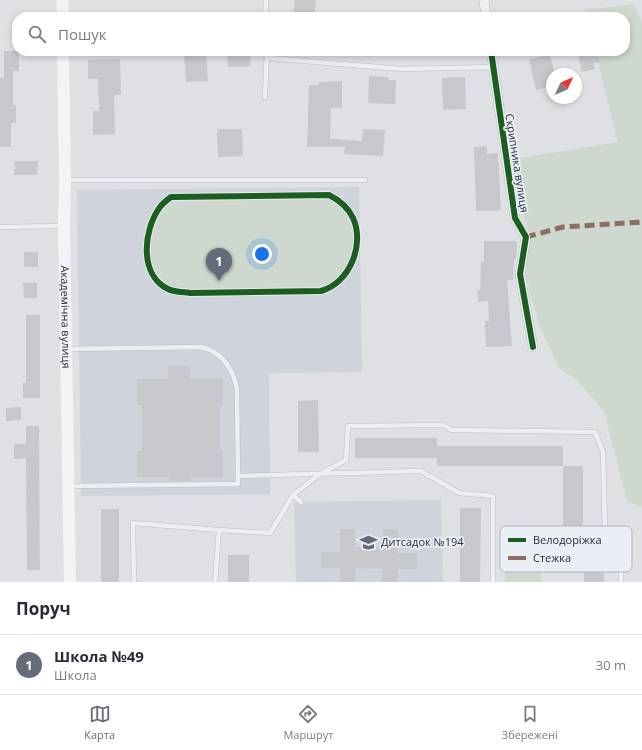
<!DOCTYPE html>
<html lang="uk">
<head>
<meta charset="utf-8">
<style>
  :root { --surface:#fff; --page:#f2f2f3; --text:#2b2b33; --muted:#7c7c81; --line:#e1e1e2; --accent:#656b78 }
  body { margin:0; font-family:"Open Sans",sans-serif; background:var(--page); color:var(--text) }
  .compass { position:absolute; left:546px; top:68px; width:36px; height:36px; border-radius:50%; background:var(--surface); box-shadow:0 2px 6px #0003; rotate:46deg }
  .you { position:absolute; left:262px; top:254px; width:14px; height:14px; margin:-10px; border:3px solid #fff; border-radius:50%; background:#1a73e8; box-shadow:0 0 0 6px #1a73e833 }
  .badge { display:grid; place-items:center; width:26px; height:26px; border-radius:50%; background:var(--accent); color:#fff; font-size:13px; font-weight:700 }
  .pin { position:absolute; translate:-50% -33px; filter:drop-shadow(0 1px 2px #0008) }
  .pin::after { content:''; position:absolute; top:21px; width:14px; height:12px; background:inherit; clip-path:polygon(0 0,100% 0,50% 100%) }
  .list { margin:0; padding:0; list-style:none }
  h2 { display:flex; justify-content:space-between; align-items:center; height:52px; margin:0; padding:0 16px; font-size:17px }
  h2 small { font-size:13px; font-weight:400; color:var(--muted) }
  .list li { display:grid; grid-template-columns:26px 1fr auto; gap:12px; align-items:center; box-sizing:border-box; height:60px; padding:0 16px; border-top:1px solid var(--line) }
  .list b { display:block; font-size:15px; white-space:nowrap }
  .list p { margin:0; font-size:13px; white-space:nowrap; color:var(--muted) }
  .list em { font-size:13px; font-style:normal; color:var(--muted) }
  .icon { flex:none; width:22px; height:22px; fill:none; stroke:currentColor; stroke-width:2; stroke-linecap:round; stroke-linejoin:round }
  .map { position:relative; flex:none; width:642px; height:582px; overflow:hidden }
  .search { position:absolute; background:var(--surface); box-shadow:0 2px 6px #0003; left:12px; right:12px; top:12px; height:44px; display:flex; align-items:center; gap:10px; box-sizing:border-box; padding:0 14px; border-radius:16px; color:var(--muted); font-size:15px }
  .sheet { height:112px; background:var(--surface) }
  nav { display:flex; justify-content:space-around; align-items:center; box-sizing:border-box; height:56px; border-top:1px solid var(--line); background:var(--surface); font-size:11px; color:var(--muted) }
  nav a { display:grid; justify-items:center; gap:2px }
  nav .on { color:var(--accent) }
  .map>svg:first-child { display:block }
  .built { fill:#cfd3db }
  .green { fill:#ced8ce }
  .building { fill:#c6c8cc }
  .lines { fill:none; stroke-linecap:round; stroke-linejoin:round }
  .lane-casing { stroke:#bcbec2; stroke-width:5.5 }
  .street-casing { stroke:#bcbec2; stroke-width:10 }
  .lane { stroke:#edeef1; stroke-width:4.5 }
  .street { stroke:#edeef1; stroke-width:9 }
  .secondary { stroke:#f2f4f5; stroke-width:12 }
  .quiet { stroke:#8d6e63; stroke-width:5; stroke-dasharray:10 5; stroke-linecap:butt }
  .cycleway-casing { stroke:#ebeef5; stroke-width:8 }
  .cycleway { stroke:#1b5e20; stroke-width:6 }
  .labels { text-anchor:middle; stroke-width:3.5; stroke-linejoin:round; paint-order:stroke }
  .street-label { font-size:11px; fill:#242c3e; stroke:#ebeef5 }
  .poi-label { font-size:11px; fill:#242c3e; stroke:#ebeef5; text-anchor:start }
  .key { fill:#ebeef5; stroke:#afb4be; stroke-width:1 }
  .key-label { font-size:11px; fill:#242c3e }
</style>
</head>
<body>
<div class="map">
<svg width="642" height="582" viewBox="0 0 642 582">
  <rect width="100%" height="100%" fill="#dee0e4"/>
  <path class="built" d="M359,187L362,372L269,373L270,494L81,496L77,190Z
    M441,500L443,582H296L294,502Z"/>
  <path class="green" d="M633,4L642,23V507L627,501L604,412L577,380L559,368L538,322L525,273L530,234L512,180L515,159L618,142L595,51H625V17H586L585,10Z
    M323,199C334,204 344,209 349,220C358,239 347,272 330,283C326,285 321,285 317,286L187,289L166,282L158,275L153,266L151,257V233L161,210L168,204L175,201Z
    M541,562V582H505V563Z"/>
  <path class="building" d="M295,0H316L314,17H293Z
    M4,51H19V71H13V105H16V123H11V147H0V78H4Z
    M227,51H250L251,66L228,67Z
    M577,51H588L589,55L597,53L600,62L593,63L595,69L582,72Z
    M206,53L208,81L186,82L184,54Z
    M550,55L555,74H552V86L536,90L529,59Z
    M120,59L121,95H114L115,134L93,135V111H99L98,79H88V60Z
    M369,76L388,77L389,80H396L395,104L368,103Z
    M465,77L466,109L443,110L442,78Z
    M342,81V108H331L330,139L362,141L363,129L385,130L383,156L344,154L345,147H307L309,85H319V82Z
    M217,129H242L243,156L218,157Z
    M487,146V154L498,153L501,210L476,211L474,147Z
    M15,161H38L37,175H14Z
    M484,241H517L516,259H514L513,280H507L512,346L486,347L485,321H489L488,301L478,302L477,290H480L481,262H484Z
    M24,252H38V267H24Z
    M23,283H37V298H24Z
    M26,315H40V398H23V383H26Z
    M168,366H190V378H223V406H220V450H223V478H191V481H169V477H137V451H142V405H137V379H168Z
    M318,400L319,452H298V401Z
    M21,407V420L6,421V408Z
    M26,426H39L40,570H27L26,458L14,459V444H26Z
    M355,438H437V446H563V466H437V458H355Z
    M563,466H583V545H563Z
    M460,508H481L480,582H460Z
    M101,509H119V582H101Z
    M340,529H355V547H383V529L398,530V553H417V569H398L397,582H382V569L355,568V582H340V568H321V552H340Z
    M584,551H603L604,582H584Z
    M228,555H249V582H228Z"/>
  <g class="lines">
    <defs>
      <path id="lane" d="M265,17L266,0
        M268,58L402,69L494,67
        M265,97L267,51
        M65,180H365
        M0,227L64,226
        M66,349L202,347C223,353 233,369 237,389L238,484L69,486
        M238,476L421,471L459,493L493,496V582
        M293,495L301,502
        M219,530L270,533L293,495L320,474L346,460L348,426L443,425L452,430L595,432L603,452L605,533L620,545L621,582
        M134,582L133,523L219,530L215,582"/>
      <path id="street" d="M484,0L486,17
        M491,51L515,218L526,237L520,274L533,347"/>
    </defs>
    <use href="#lane" class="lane-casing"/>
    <use href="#street" class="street-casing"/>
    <use href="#lane" class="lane"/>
    <use href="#street" class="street"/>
    <g class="secondary">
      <path d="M62,0L63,17"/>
      <path id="s1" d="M63,51L65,180L64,226L70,582"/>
    </g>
    <path class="quiet" d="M526,237L563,227L642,222"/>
    <defs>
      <path id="cycleway" d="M491,51L515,218L526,237L520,274L533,347
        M329,195C339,200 348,207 353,218C365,244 350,283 321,291L190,293C183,292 174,292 168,289C139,275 143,230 160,207C163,203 167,200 171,197Z"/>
    </defs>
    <use href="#cycleway" class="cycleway-casing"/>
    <use href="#cycleway" class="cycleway"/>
  </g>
  <defs>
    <symbol id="school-bare" viewBox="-9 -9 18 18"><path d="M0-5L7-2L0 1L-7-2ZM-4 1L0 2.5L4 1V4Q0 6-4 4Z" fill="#656b78" stroke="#ebeef5" stroke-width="2.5" paint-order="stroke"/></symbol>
  </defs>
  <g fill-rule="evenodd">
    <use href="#school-bare" x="356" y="530" width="25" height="25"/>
  </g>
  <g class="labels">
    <g class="street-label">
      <text transform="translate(517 163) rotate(81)" y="4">Скрипника вулиця</text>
      <text dy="4" stroke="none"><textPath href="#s1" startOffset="266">Академічна вулиця</textPath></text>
    </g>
    <g class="poi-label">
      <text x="381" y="546">Дитсадок №194</text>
    </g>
  </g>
  <rect x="500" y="526" width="132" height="46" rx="6" class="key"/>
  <rect x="508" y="538" width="18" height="4" fill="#1b5e20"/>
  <rect x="508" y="556" width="18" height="4" fill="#8d6e63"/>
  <g class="key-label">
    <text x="533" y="544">Велодоріжка</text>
    <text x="533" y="562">Стежка</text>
  </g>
</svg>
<svg class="compass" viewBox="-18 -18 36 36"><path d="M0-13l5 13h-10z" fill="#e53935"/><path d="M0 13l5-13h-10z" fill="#7c7c81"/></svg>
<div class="you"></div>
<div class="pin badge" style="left:219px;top:281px">1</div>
<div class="search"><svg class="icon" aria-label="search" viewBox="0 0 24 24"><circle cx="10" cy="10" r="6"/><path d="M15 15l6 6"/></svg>Пошук</div>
</div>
<section class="sheet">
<h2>Поруч<small></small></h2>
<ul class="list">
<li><span class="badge">1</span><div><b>Школа №49</b><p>Школа</p></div><em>30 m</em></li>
</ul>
</section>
<nav>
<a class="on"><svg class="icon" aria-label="map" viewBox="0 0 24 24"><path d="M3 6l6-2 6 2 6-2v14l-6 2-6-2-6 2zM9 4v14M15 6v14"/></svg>Карта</a>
<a><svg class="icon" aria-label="directions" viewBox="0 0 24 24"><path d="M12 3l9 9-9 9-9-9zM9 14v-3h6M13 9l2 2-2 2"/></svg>Маршрут</a>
<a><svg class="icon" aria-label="saved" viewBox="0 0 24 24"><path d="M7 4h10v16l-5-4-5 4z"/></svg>Збережені</a>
</nav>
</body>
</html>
